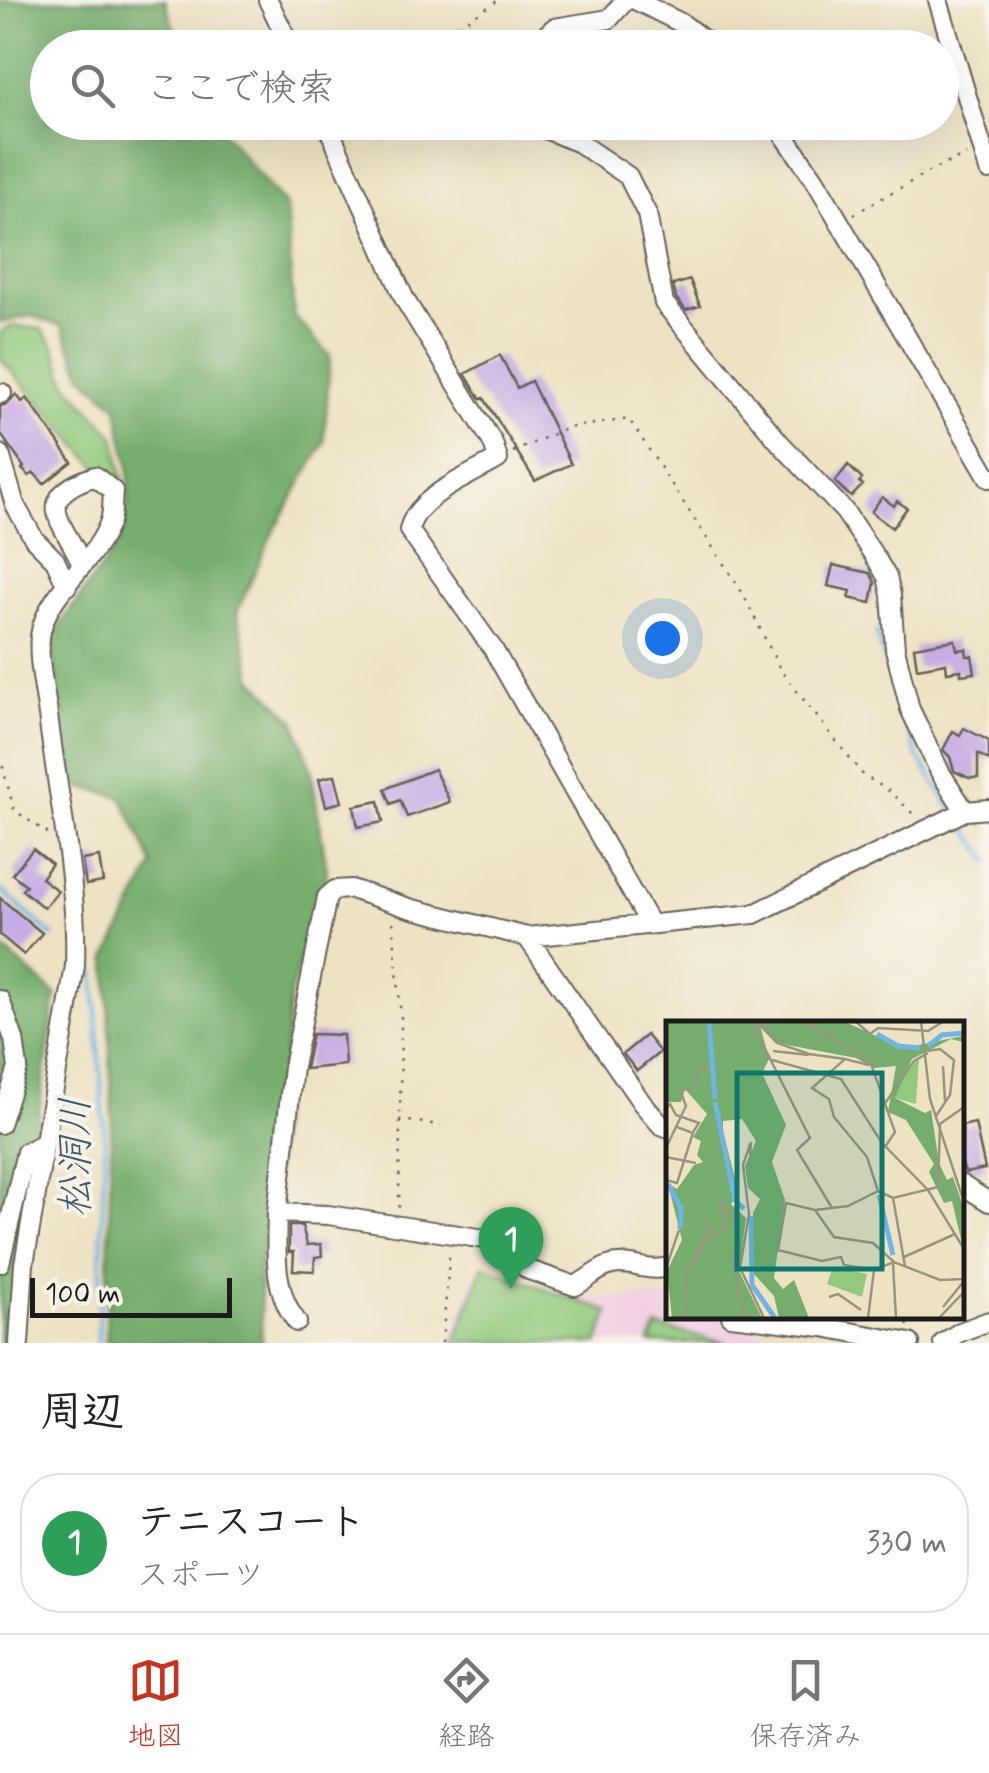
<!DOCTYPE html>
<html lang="ja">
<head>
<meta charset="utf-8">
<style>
  :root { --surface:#fff; --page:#f2f2f2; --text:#222; --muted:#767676; --line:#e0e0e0; --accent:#c8321e }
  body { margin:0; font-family:Mynerve,"Klee One",sans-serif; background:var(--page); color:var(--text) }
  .scale { position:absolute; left:30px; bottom:25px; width:202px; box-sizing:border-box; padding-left:10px; border:5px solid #1c1c1c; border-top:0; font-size:28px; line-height:35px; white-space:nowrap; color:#1c1c1c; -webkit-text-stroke:8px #f7f3e8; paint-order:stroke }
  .you { position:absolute; left:662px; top:638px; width:35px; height:35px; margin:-25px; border:8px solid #fff; border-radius:50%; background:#1a73e8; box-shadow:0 0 0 15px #1a73e833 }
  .badge { display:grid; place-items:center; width:65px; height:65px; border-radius:50%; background:var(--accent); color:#fff; font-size:32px; font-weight:700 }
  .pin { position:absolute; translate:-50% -82px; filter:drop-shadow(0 2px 5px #0008) }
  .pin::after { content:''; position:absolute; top:52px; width:35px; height:30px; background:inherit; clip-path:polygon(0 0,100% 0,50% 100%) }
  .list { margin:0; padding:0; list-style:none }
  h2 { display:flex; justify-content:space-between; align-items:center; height:130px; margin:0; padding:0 40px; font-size:42px }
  h2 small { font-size:32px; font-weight:400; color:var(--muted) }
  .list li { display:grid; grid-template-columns:65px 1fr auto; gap:30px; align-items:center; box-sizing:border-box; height:140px; margin:0 20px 20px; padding:0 20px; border:2px solid var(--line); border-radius:40px }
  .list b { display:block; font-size:38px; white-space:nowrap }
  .list p { margin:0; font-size:32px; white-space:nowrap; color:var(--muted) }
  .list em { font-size:32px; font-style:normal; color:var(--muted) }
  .icon { flex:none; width:55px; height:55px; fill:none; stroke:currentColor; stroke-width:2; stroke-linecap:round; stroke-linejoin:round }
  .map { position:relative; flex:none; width:989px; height:1343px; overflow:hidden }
  .search { position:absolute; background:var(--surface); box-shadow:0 10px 40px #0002; left:30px; right:30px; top:30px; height:110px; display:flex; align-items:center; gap:25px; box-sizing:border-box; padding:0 35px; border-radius:55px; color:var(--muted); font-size:38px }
  .sheet { height:290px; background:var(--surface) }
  nav { display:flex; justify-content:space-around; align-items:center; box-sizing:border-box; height:140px; border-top:2px solid var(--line); background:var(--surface); font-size:28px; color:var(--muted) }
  nav a { display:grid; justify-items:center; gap:5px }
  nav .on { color:var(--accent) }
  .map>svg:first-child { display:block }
  .built { fill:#f1d0e3 }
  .green { fill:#92ca7d; stroke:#57734c; stroke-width:2.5 }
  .forest { fill:#75ae6c; stroke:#486544; stroke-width:2.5 }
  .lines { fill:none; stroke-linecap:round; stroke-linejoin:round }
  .stream { stroke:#6fb4e5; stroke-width:4 }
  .building { fill:#c6ace4 }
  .minor-casing { stroke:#656156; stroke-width:22 }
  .path { stroke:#656156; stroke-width:2.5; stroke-dasharray:2.5 8; stroke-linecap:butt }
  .minor { stroke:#fff; stroke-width:18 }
  .labels { text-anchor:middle; stroke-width:8; stroke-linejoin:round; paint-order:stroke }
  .water-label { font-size:40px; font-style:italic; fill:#3d596c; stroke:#f7f3e8 }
  .inset-river { fill:none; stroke:#6fb4e5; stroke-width:5 }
  .inset-road { fill:none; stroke:#999380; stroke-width:2.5 }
  .view { fill:#0f766e; fill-opacity:0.15; stroke:#0f766e; stroke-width:5 }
  .inset-edge { fill:none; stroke:#1c1c1c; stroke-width:5 }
</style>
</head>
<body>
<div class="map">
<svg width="989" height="1343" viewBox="0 0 989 1343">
  <rect width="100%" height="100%" fill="#f7f3e8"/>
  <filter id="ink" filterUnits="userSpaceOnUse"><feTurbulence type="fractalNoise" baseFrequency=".01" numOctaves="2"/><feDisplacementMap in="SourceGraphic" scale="20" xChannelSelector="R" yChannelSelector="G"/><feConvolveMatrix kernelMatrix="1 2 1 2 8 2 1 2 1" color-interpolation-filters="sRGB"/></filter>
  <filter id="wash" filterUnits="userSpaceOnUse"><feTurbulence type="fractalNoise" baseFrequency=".0048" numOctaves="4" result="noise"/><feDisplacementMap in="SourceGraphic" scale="40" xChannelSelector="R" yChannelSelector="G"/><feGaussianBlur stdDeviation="2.25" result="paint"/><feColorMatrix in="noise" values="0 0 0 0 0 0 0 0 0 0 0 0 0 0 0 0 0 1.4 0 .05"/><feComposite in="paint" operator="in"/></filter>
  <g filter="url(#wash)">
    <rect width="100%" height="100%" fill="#ede2c2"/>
    <path class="built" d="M483,1266L574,1297L669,1296V1316H717L725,1324L809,1343H451L474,1273Z"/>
    <path class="green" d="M12,326L41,329L53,344L68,385L115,437L123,483L108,468L101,471L0,358V332Z
      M483,1266L609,1312L598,1343L455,1342Z
      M657,1327L727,1343H650Z"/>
    <path class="forest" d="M0,0H165L180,47L48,48V122L215,123L286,207L294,316L330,356L324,443L271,536L237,612L253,679L295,721L311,769L327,871L290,994L272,1195L259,1268L262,1343H106L112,1118L107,958L153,865L122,797L75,786L50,639L118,544L128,504L129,469L117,406L83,376L62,326L31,316L0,323Z
      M0,946L56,995L18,1253L9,1343H0Z"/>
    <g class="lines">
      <path class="stream" d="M876,632L900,703
        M904,717L917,755L952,810
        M965,826L989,861
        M0,889L54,937
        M94,971L105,1144L98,1343"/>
    </g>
    <g id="blocks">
      <path class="building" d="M690,280L700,306L686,310L676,298L673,285Z
        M500,355L517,388L531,381L571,464L535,481L484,398L481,399L465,374Z
        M16,394L22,402L27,398L72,462L44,484L34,473L29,476L22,469L24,467L0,433V406L8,404Z
        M848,465L862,479L859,482L863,485L851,497L835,482Z
        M882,497L894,506L897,501L907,508L892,528L871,512Z
        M833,565L870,573L875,582L871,603L849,598L851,591L828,586Z
        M955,640L957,650L966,649L967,656H972L975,673L961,675V670L947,672L946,663L917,668L914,647Z
        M964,728L989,741V760L978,754V778H969L954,771L950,757L943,750L953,731L960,735Z
        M434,769L450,802L407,817L400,800L391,804L385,789Z
        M335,775L342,802L326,806L319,779Z
        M379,801L383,822L358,827L354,806Z
        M33,849L52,864L41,878L58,891L44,908L22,890L26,885L12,874Z
        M99,857L103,882L86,885L82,860Z
        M0,898L42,933L24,955L0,935Z
        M312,1034L343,1035L345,1065L305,1069Z
        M646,1035L660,1052L637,1071L623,1054Z
        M975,1123L985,1169L965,1173L962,1162V1126Z
        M289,1226H302L307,1245L321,1244L322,1256L315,1257L314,1271L293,1270L294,1252H289Z"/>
    </g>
  </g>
  <g filter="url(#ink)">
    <use href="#blocks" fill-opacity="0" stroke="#656156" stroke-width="2.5"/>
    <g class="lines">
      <defs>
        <path id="minor" d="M268,0L291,48
          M635,0L683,24L714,48
          M938,0L989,170
          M532,48L554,28L609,19L626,0
          M326,122L405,300L493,443L498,459C470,476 416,496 409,530L493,649L650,924
          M529,122L579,143L628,176L647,214L664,303L780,443L845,512L877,560L887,577L891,595L895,649L910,709L940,772L965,811
          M775,122L815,180L989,478
          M0,394L2,393
          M0,454L15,505L34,539L55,560L67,586
          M527,937L642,1103L661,1125L669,1128
          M0,1000L14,1039L18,1068L0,1124
          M962,1185L989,1202
          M277,1213C276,1251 273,1291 297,1322
          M0,1263L26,1152L44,1143
          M669,1267C647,1272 639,1264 620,1264C601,1264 590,1279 575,1286L529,1270L485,1239L328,1215L277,1213L293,1067L327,897L335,890L351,889L409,908L527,937L754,914L965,811L989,809
          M731,1316L823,1327L910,1343
          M19,1343L24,1264L75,966C78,882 58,799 48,715C45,692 36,653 41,631C50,589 96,562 110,521C113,512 112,500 113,491L95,476C27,499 67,525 82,565
          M943,1343L960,1332L989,1321"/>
      </defs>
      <use href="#minor" class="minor-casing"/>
      <path class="path" d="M437,48L459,25L499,0
        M854,214L932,170L966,155
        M513,452L567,428L629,419L742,592L781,671L863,775L891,792L916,817
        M0,756L14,810L50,835
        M393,922L401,1018L399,1208
        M399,1120L441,1125
        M907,1326L912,1316
        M442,1343L450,1249"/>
      <use href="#minor" class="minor"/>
    </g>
  </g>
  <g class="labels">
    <g class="water-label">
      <text transform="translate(74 1157) rotate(-90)" y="14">松洞川</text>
    </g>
  </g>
  <g transform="translate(666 1021)">
    <rect width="298" height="298" fill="#ede2c2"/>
    <path d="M253,36L250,83L229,77L231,65ZM167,246L201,253L196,276L161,263Z" fill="#92ca7d"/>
    <path d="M0,0H177L237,27L297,15V21L285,18L246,38L229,77L259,92L265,89L273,142L281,159L287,156L297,185V227L286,180L278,182L263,151L268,143L240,99L222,91L230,45L208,47L190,37L111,22L94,4L103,38L96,52L120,104L106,141L119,179L108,257L117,268L128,259L143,297H113L108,275L87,252V192L94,178L82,167L79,145L90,120L76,98L57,100V111L73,173L65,183L80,197L73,250L96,297H6L1,250L16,219L2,163L11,168L28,144L37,141L31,134L35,120L27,116L41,93L19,68L15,81H0Z" fill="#75ae6c"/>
    <path class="inset-river" d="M43,0L49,78M211,13L232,25L254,27M262,25L276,14L298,12M49,81L69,179L78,188M2,163L15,187L14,208M213,174L227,234M85,195L86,264L109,297"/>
    <path class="inset-road" d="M137,0L204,40L229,111L219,126M189,0L204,13L212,7L262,10L278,0M255,0L264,78L298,181M107,30L143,34M261,30L274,28L288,39L284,74L270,95M106,39L175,58L216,122L262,169L298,228M203,44L179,38L146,67L163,78L168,96L201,136L212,170L227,177L272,166L274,103L298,86M277,45L279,80M218,84L248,40L262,32M0,87L4,83L10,94L33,102L27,111M0,127L20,85L14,69L27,67L31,52L43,42M84,134L85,121L77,144L83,193L74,247L98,297M0,136L30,142M0,159L11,162L27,112L11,106M212,170L182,185L149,189L120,182L112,229L156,240L175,236L178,244L208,249L228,241L274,259L298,258M227,177L239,245M166,187L131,129L144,117L89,8L94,4L111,22L143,33L179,38M149,189L168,216L207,222L228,241M238,236L289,213M227,242L230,297M28,243L39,218L60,209L53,180L73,204L67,249M0,247L13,209M68,247L79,297M163,276L172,273L195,289M277,286L298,260M19,297L20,256L45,203L38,200M202,297L208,249M273,297L298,271"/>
    <path class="view" d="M71,52H216V248H71Z"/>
    <rect width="298" height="298" class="inset-edge"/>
  </g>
</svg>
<div class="scale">100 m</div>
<div class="you"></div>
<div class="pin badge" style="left:511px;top:1289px;background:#2e9e5b">1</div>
<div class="search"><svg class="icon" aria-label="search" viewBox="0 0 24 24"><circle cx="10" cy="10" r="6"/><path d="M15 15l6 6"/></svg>ここで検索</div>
</div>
<section class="sheet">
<h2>周辺<small></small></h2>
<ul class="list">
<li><span class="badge" style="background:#2e9e5b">1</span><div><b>テニスコート</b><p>スポーツ</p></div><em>330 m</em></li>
</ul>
</section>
<nav>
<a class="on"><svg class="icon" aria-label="map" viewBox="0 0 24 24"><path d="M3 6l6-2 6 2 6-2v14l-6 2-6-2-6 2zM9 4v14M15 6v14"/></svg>地図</a>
<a><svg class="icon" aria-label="directions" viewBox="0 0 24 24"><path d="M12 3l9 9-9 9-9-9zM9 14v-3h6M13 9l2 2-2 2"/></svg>経路</a>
<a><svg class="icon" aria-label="saved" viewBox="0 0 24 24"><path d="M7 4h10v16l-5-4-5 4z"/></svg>保存済み</a>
</nav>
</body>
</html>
